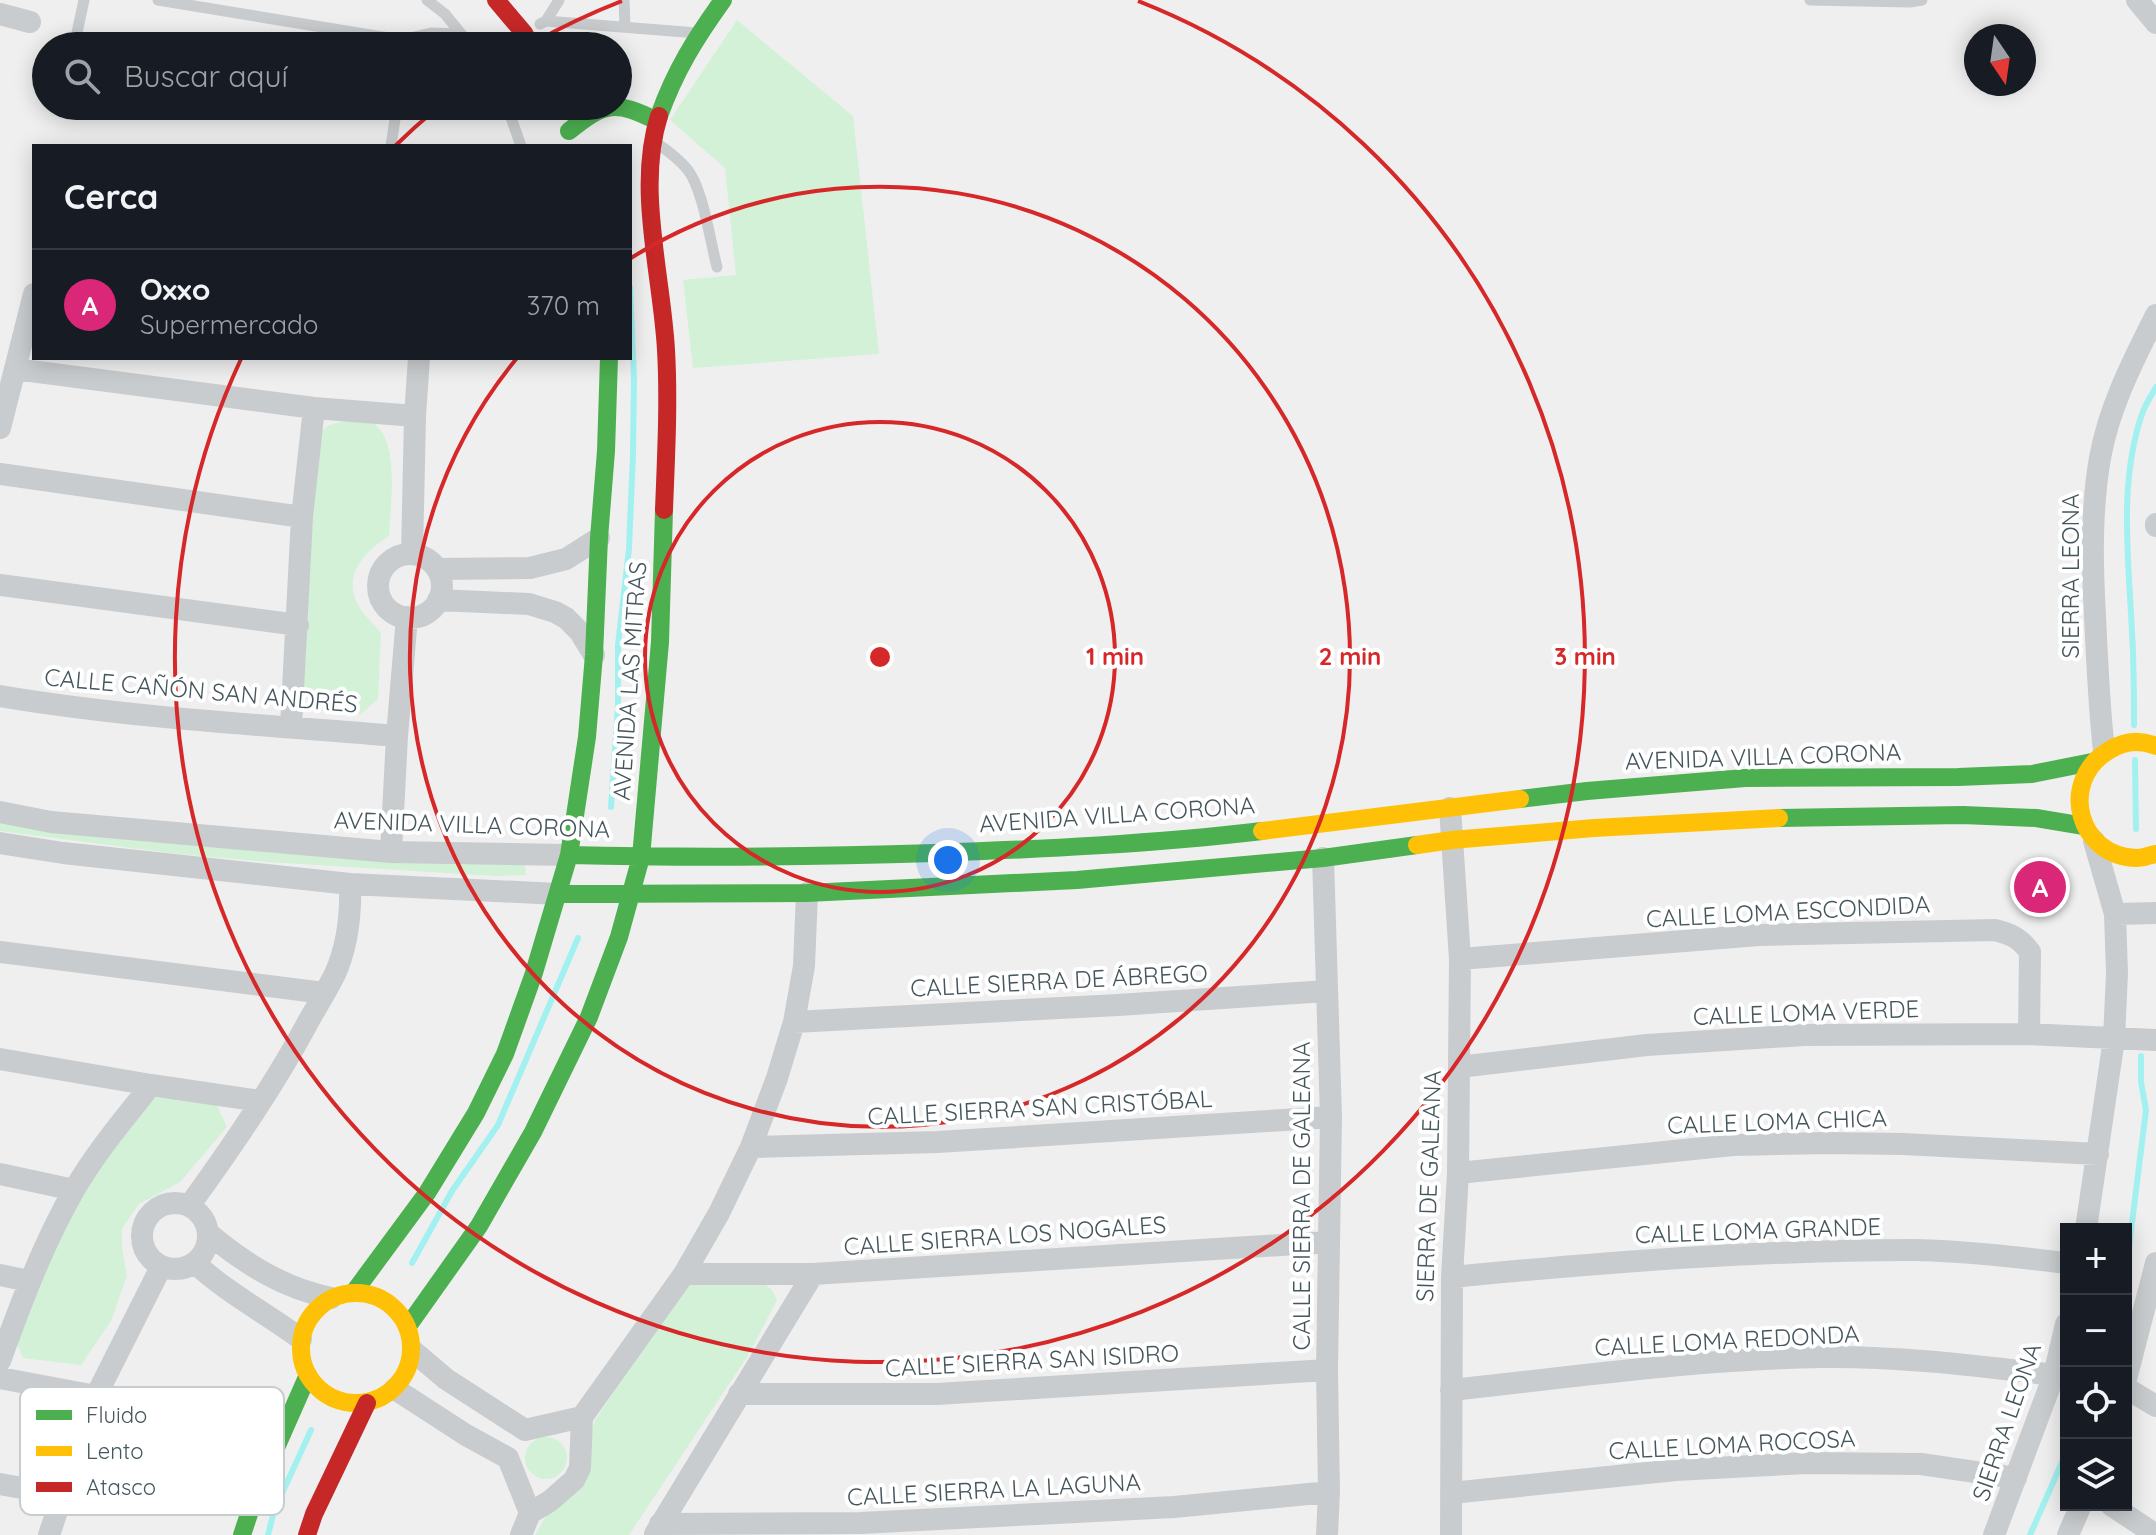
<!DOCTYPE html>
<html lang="es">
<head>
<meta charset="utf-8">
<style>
  :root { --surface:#171b24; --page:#242831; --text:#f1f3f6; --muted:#9ea1a6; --line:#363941; --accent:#db2777 }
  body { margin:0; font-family:Quicksand,sans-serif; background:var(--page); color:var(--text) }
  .controls { position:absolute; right:24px; bottom:24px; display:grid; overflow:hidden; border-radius:0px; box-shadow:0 4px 20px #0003 }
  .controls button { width:72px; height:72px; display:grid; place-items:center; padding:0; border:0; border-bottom:2px solid var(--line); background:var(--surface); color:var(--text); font:40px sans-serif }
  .compass { position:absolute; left:1964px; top:24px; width:72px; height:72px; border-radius:50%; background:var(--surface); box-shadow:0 4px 20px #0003; rotate:167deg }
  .you { position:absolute; left:948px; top:860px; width:28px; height:28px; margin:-20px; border:6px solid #fff; border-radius:50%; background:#1a73e8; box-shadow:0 0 0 12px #1a73e833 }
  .badge { display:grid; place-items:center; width:52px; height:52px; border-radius:50%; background:var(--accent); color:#fff; font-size:26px; font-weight:700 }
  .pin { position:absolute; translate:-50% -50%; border:4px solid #fff; box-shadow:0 2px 8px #0006 }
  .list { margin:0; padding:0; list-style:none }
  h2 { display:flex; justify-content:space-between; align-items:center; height:104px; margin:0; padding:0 32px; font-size:34px }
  h2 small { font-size:26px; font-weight:400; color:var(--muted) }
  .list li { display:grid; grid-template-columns:52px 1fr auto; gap:24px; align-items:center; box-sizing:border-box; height:112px; padding:0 32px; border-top:2px solid var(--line) }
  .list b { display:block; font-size:30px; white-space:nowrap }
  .list p { margin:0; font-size:26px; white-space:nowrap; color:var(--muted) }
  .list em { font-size:26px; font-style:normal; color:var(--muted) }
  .icon { flex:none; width:44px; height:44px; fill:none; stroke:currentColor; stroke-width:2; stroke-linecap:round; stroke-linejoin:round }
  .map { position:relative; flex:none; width:2156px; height:1535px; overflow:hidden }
  .search { position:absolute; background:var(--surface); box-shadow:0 4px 20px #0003; left:32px; top:32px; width:600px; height:88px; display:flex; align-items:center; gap:20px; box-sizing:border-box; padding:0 28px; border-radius:44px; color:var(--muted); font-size:30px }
  .panel { position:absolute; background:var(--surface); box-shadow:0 4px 20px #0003; left:32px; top:144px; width:600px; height:216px; border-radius:0px }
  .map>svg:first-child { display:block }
  .green { fill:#d2f1d7 }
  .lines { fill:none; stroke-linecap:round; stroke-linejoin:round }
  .stream { stroke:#a3f0f1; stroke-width:6 }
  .lane { stroke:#c8ccce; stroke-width:11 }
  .street { stroke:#c8ccce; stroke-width:22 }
  .fast { stroke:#4caf50; stroke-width:18 }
  .slow { stroke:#ffc107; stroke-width:18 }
  .jam { stroke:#c62828; stroke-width:18 }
  .ring { fill:none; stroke:#d62828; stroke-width:4 }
  .labels { text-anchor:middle; stroke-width:8; stroke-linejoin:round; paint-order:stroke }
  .street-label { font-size:24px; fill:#45565d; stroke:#fff }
  .key { fill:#fff; stroke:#c7ccce; stroke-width:2 }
  .key-label { font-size:22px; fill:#45565d }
  .centre { fill:#d62828; stroke:#fff; stroke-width:4 }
  .ring-label { font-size:24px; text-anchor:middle; font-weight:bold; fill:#d62828; stroke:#fff; stroke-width:8; stroke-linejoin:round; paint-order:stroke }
</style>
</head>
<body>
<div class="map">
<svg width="2156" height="1535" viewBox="0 0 2156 1535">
  <rect width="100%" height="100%" fill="#f0efef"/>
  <path class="green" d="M737,20L853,116L879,354L693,368L683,280L736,275L725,168L670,120Z
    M350,419C356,419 364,419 369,421C402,435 390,507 389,536C366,550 343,574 357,603C362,614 374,623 381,633L378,699L361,714L319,711L304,695L300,683L312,441L327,426Z
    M0,816L525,863L526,875L495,876L268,862L170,853L0,831Z
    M151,1097L216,1103L227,1127L180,1182L139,1204L122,1229V1247L127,1276L111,1321L81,1365L23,1358L13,1335L64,1219Z
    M762,1282L772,1290L777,1300L749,1354L629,1535H535L589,1442L595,1420L684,1287L697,1283Z
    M525 1458a21 21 0 1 1 42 0a21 21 0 1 1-42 0Z"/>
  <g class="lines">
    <path class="stream" d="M2134,725C2134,694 2134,663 2132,633C2129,561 2118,485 2142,414C2145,405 2151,396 2156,387
      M2135,760L2136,829
      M611,807L618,707V645L629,549L633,454L634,378L630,287
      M412,1263L452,1191L498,1125L578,938
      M2126,1271L2146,1110L2141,1082V1056
      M268,1535L274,1511L311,1430
      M2030,1535L2066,1453"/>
    <path class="lane" d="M158,0L401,40
      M427,0L445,14L471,46
      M624,0L625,27
      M1810,0L1910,2L1922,0
      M546,21L697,33
      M540,24L546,21L559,0
      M75,42L84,0
      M401,45V40L431,33L460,34
      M507,106L521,146
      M658,144C668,151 679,159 687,169C703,188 710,241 717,267
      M391,146L397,106"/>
    <path class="street" d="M2137,0L2156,23
      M0,14L30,22
      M15,369L314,408L415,416
      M0,428L34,294
      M0,474L302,517
      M2156,524V526
      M412,554L415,416L419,358
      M378 586a32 32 0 1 1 64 0a32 32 0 1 1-64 0Z
      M437,569L530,568L566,559L599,538
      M0,585L298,625
      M438,600L529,604L555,612L566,618L580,632L594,655
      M0,696C131,718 265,725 397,736
      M291,727L302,517L314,408
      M2104,751C2099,706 2097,661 2095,616C2092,563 2091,510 2100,458C2109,407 2133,361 2156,315
      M1450,808L1460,959L1458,1173L1452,1277L1451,1535
      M0,812L51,822L391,852L569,855
      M0,843L63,853L350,884L558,894
      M391,852L397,736L407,617
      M1323,858L1331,1117L1327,1370L1329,1492L1327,1535
      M2115,914L2156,913
      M0,952L324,993
      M1460,959L1759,935L1995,930C2011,934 2020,938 2030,952L2029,1034
      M794,1022L1118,1005L1327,991
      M0,1059L151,1085L261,1101
      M1459,1067L1647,1045L1804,1035L2029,1034L2156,1040
      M751,1147L938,1142L1331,1117
      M1458,1173L1733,1145L1826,1143L1903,1144L2098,1154
      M0,1174L74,1190
      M142 1236a33 33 0 1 1 66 0a33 33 0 1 1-66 0Z
      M189,1206C232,1147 274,1086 308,1022C317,1006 327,990 335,974C347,947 351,913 350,884
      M2086,1229L2114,1039L2117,973L2115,914L2094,841
      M208,1233C245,1264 283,1288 331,1298
      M195,1263C227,1293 266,1313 301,1339
      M684,1274H813L1329,1242
      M0,1275L29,1281
      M1452,1277C1606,1262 1760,1250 1914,1250C1965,1251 2016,1257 2066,1263
      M413,1351L446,1379L525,1430L582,1417
      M0,1361C21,1303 43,1244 74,1190C96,1152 124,1119 151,1085
      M0,1378L96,1396
      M2126,1379L2156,1263
      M2126,1388L2156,1406
      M395,1389L466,1435L508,1458L530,1513
      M1451,1390C1574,1377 1698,1359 1822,1357C1900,1356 1977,1366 2054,1375
      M739,1394H937L1327,1370
      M0,1484L62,1495
      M1451,1493L1676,1470L1808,1463L1921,1464L2016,1478
      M2111,1505L2156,1535
      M660,1524L861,1523L1174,1507L1329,1492
      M655,1534L813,1274
      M49,1535L96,1396L161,1267
      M521,1535L530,1513L550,1501L574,1480L580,1468L582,1417L684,1274L719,1213L751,1147L777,1078L794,1022L804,966L807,893
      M1994,1535L2054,1375L2066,1324
      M2068,1535L2081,1505"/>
    <path class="fast" d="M659,116C675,71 695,39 723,0
      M569,131C605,102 615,100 657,121
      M1520,799L1587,791L1745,778L1958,777L2032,774L2092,762
      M1779,818L1963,815L2036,818L2084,826
      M569,855C691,858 812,857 934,853C1043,849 1153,844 1262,831
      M558,894L807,893L1077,880L1323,858L1417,845
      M354,1292L427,1193L476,1113L505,1054L533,976L569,855L587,737L594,655L599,538L606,451L609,358
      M408,1326L479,1226L533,1132L589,1017L619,937L641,857L660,642L664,510
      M242,1535L256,1493L308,1375"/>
    <path class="slow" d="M2156,746C2139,739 2123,741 2108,751C2058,782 2078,857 2137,858C2144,858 2150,855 2156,854
      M1262,831L1520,799
      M1417,845L1452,840L1594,828L1779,818
      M301 1348a55 55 0 1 1 110 0a55 55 0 1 1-110 0Z"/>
    <path class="jam" d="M496,0L524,33L531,46
      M659,116C636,188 662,276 666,350C669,403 666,457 664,510
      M307,1535L314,1514L367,1403"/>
  </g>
  <g class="ring">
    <circle cx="880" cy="657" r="235"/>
    <path d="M631 258A470 470 0 1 1 517 358"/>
    <path d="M395 146A705 705 0 0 1 436 109M533 43A705 705 0 0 1 622 1M1138 1A705 705 0 1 1 241 359"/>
  </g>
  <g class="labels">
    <g class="street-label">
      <text transform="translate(2071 576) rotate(-90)" y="8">SIERRA LEONA</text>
      <text transform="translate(630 681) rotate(-86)" y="8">AVENIDA LAS MITRAS</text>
      <text transform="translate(201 691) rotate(5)" y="8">CALLE CAÑÓN SAN ANDRÉS</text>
      <text transform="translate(1763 757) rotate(-2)" y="8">AVENIDA VILLA CORONA</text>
      <text transform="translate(1117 815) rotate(-4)" y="8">AVENIDA VILLA CORONA</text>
      <text transform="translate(472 825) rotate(2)" y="8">AVENIDA VILLA CORONA</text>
      <text transform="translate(1788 912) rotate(-3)" y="8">CALLE LOMA ESCONDIDA</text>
      <text transform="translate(1059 981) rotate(-3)" y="8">CALLE SIERRA DE ÁBREGO</text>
      <text transform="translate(1806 1013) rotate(-2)" y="8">CALLE LOMA VERDE</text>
      <text transform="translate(1040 1108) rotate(-3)" y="8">CALLE SIERRA SAN CRISTÓBAL</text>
      <text transform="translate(1777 1122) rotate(-2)" y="8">CALLE LOMA CHICA</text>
      <text transform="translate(1429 1186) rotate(-88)" y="8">SIERRA DE GALEANA</text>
      <text transform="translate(1302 1196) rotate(-90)" y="8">CALLE SIERRA DE GALEANA</text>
      <text transform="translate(1758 1231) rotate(-2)" y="8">CALLE LOMA GRANDE</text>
      <text transform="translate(1005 1236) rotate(-4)" y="8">CALLE SIERRA LOS NOGALES</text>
      <text transform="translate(1727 1341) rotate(-3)" y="8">CALLE LOMA REDONDA</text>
      <text transform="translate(1032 1361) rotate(-3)" y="8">CALLE SIERRA SAN ISIDRO</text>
      <text transform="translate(2007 1422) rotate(-71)" y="8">SIERRA LEONA</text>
      <text transform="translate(1732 1445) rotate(-3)" y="8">CALLE LOMA ROCOSA</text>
      <text transform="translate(994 1490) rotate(-3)" y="8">CALLE SIERRA LA LAGUNA</text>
    </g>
  </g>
  <rect x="20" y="1387" width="264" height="128" rx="12" class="key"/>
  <rect x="36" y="1410" width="36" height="10" fill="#4caf50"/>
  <rect x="36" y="1446" width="36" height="10" fill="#ffc107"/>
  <rect x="36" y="1482" width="36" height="10" fill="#c62828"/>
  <g class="key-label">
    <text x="86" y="1423">Fluido</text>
    <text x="86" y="1459">Lento</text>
    <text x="86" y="1495">Atasco</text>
  </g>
  <circle cx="880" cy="657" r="12" class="centre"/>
  <g class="ring-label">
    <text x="1115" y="665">1 min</text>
    <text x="1350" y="665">2 min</text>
    <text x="1585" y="665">3 min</text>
  </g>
</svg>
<div class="controls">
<button>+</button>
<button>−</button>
<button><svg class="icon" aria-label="locate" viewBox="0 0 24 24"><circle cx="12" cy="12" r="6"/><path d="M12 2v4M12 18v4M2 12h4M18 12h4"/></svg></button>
<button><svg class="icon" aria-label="layers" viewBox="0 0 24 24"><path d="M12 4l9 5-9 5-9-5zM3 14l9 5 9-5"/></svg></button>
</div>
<svg class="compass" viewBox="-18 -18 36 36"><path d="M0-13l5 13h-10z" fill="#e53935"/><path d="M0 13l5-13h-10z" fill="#9ea1a6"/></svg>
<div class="you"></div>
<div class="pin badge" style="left:2040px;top:887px">A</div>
<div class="search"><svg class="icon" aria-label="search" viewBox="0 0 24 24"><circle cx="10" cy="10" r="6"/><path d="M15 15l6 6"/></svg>Buscar aquí</div>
<section class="panel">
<h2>Cerca<small></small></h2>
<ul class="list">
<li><span class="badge">A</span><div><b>Oxxo</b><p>Supermercado</p></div><em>370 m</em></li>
</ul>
</section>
</div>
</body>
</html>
